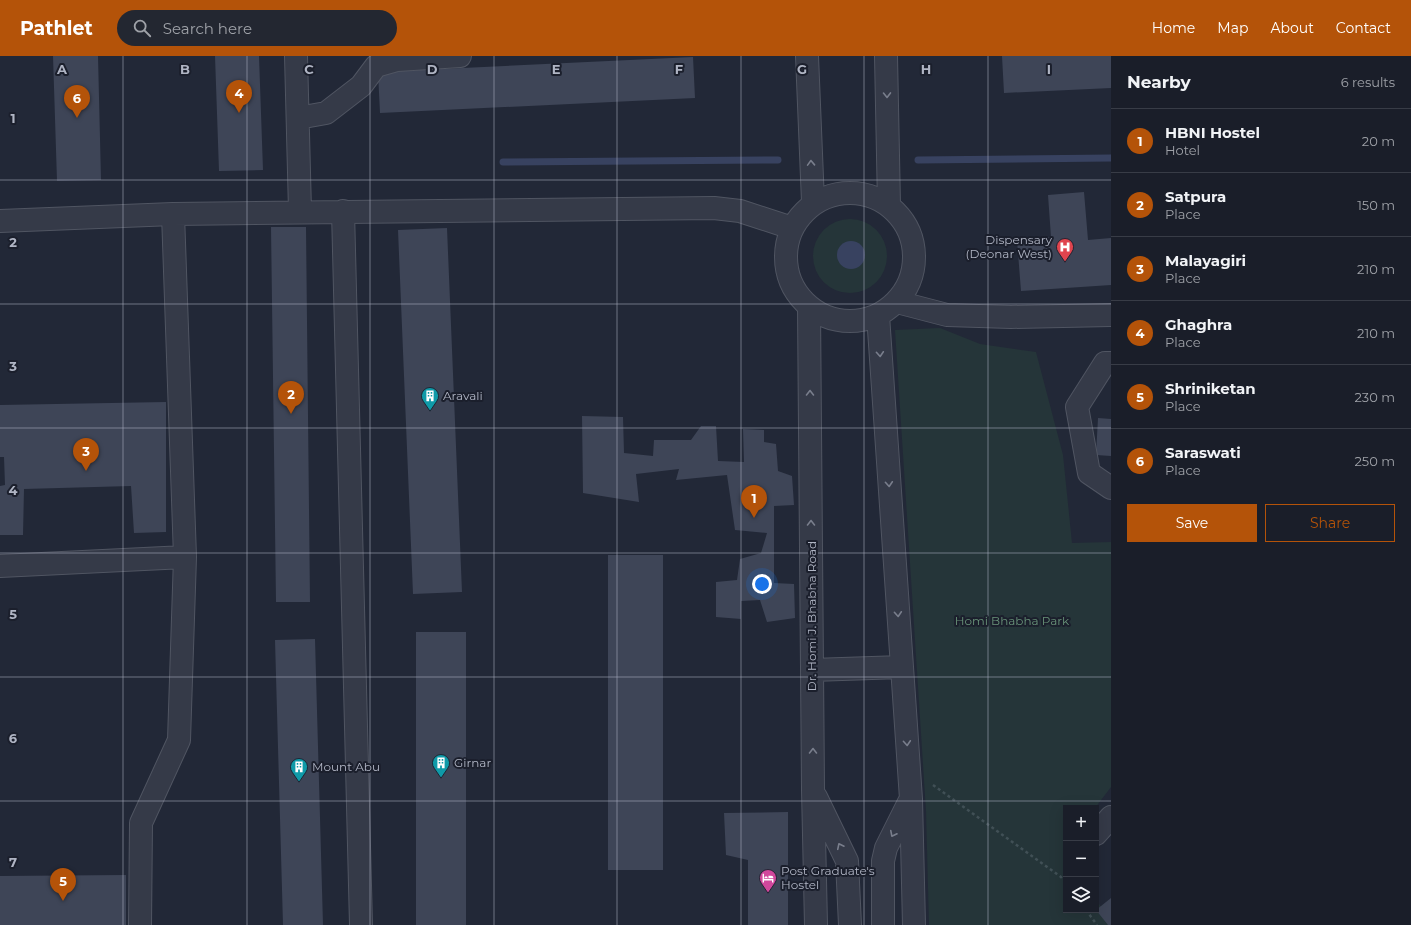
<!DOCTYPE html>
<html lang="en">
<head>
<meta charset="utf-8">
<style>
  :root { --surface:#1a1e29; --page:#232731; --text:#f1f3f6; --muted:#9fa2a8; --line:#383c46; --accent:#b45309 }
  body { margin:0; font-family:Montserrat,sans-serif; background:var(--page); color:var(--text) }
  .controls { position:absolute; right:12px; bottom:12px; display:grid; overflow:hidden; border-radius:0px; box-shadow:0 4px 16px #0002 }
  .controls button { width:36px; height:36px; display:grid; place-items:center; padding:0; border:0; border-bottom:1px solid var(--line); background:var(--surface); color:var(--text); font:20px sans-serif }
  .you { position:absolute; left:762px; top:528px; width:14px; height:14px; margin:-10px; border:3px solid #fff; border-radius:50%; background:#1a73e8; box-shadow:0 0 0 6px #1a73e833 }
  .badge { display:grid; place-items:center; width:26px; height:26px; border-radius:50%; background:var(--accent); color:#fff; font-size:13px; font-weight:700 }
  .pin { position:absolute; translate:-50% -33px; filter:drop-shadow(0 1px 2px #0008) }
  .pin::after { content:''; position:absolute; top:21px; width:14px; height:12px; background:inherit; clip-path:polygon(0 0,100% 0,50% 100%) }
  .list { margin:0; padding:0; list-style:none }
  h2 { display:flex; justify-content:space-between; align-items:center; height:52px; margin:0; padding:0 16px; font-size:17px }
  h2 small { font-size:13px; font-weight:400; color:var(--muted) }
  .list li { display:grid; grid-template-columns:26px 1fr auto; gap:12px; align-items:center; box-sizing:border-box; height:64px; padding:0 16px; border-top:1px solid var(--line) }
  .list b { display:block; font-size:15px; white-space:nowrap }
  .list p { margin:0; font-size:13px; white-space:nowrap; color:var(--muted) }
  .list em { font-size:13px; font-style:normal; color:var(--muted) }
  .actions { display:flex; gap:8px; padding:12px 16px }
  .actions a { flex:1; padding:9px 0; border:1px solid var(--accent); border-radius:0px; text-align:center; font-size:14px; color:var(--accent) }
  .actions .main { background:var(--accent); color:#fff }
  .icon { flex:none; width:22px; height:22px; fill:none; stroke:currentColor; stroke-width:2; stroke-linecap:round; stroke-linejoin:round }
  .map { position:relative; flex:none; width:1111px; height:869px; overflow:hidden }
  header { display:flex; align-items:center; gap:24px; box-sizing:border-box; height:56px; padding:0 20px; background:var(--accent); color:#fff }
  header strong { font-size:19px }
  nav { display:flex; gap:22px; margin-inline-start:auto; font-size:14px }
  .search { width:280px; height:36px; background:var(--page); display:flex; align-items:center; gap:10px; box-sizing:border-box; padding:0 14px; border-radius:22px; color:var(--muted); font-size:15px }
  main { display:flex }
  aside { flex:1; background:var(--surface) }
  .map>svg:first-child { display:block }
  .green { fill:#253539 }
  .water { fill:#384260 }
  .lines { fill:none; stroke-linecap:round; stroke-linejoin:round }
  .stream { stroke:#384260; stroke-width:7 }
  .building { fill:#3e4557 }
  .minor-casing { stroke:#505562; stroke-width:24 }
  .path { stroke:#415056; stroke-width:2.5; stroke-dasharray:3 3; stroke-linecap:butt }
  .minor { stroke:#353a48; stroke-width:22 }
  .oneway { stroke:#797e8c }
  .grid { fill:none; stroke:#b0b5c4; stroke-width:1; stroke-opacity:0.55 }
  .labels { text-anchor:middle; stroke-width:4; stroke-linejoin:round; paint-order:stroke }
  .poi-label { font-size:12px; fill:#b0b5c4; stroke:#1b1f2c; text-anchor:start }
  .street-label { font-size:12px; fill:#b0b5c4; stroke:#1b1f2c }
  .park-label { font-size:12px; fill:#699379; stroke:#1b1f2c }
  .grid-label { font-size:13px; text-anchor:middle; font-weight:bold; fill:#b0b5c4; stroke:#1b1f2c; stroke-width:4; stroke-linejoin:round; paint-order:stroke }
</style>
</head>
<body>
<header>
<strong>Pathlet</strong>
<div class="search"><svg class="icon" aria-label="search" viewBox="0 0 24 24"><circle cx="10" cy="10" r="6"/><path d="M15 15l6 6"/></svg>Search here</div>
<nav><a>Home</a><a>Map</a><a>About</a><a>Contact</a></nav>
</header>
<main>
<div class="map">
<svg width="1111" height="869" viewBox="0 0 1111 869">
  <rect width="100%" height="100%" fill="#222837"/>
  <path class="green" d="M813 200a37 37 0 1 1 74 0a37 37 0 1 1-74 0Z
    M940,272L980,288L1036,296L1063,399L1072,487L1111,486V731L1095,752H1066V854H1096V844L1111,864V869H929L926,755L895,274Z"/>
  <path class="water" d="M837 199a14 14 0 1 1 28 0a14 14 0 1 1-28 0Z"/>
  <g class="lines">
    <path class="stream" d="M918,104L1111,102
      M503,106L778,104"/>
  </g>
  <path class="building" d="M53,0H98L101,124L57,125Z
    M215,0H259L263,114L219,115Z
    M1002,0H1111V32L1004,37Z
    M693,1L695,42L380,57L378,16Z
    M1084,136L1088,184L1111,182V229L1021,235L1017,184L1051,181L1048,139Z
    M271,171H306L310,546H276Z
    M447,172L462,536L413,538L398,174Z
    M166,346V476L134,477L131,430L24,433L23,479H0V430L5,429L4,401H0V349Z
    M582,360L623,361L624,397L653,400L654,384H691L701,370H716L718,405L744,406L743,373L764,374V386L776,388L778,415L792,420L794,449L774,450V527L794,528L795,562L767,566L760,544L741,545V563L716,561V526L737,524L740,503L761,497L767,477L735,474L727,419L676,424L679,413L636,418L639,446L583,437Z
    M1098,362L1111,363V400L1096,399Z
    M608,499H663V814H608Z
    M416,576H466V869H416Z
    M315,583L323,869H283L275,584Z
    M788,756V869H748V804L726,799L724,757Z
    M126,819V869H0V820Z
    M1111,842V869H1108L1096,854Z"/>
  <g class="lines">
    <defs>
      <path id="minor" d="M296,0L300,155
        M397,0V4L460,0
        M807,0L813,146
        M886,0L889,149
        M298,62L326,57L361,30L376,10L397,4
        M786 201a64 64 0 1 1 128 0a64 64 0 1 1-128 0Z
        M343,155L361,869
        M0,165L173,158L714,152L740,155L792,172
        M897,246L947,259L1011,261L1111,259
        M809,252L813,734L816,869
        M878,259L911,743L914,869
        M1111,307H1105L1077,351L1089,417L1111,432
        M0,510L185,501
        M812,614L902,611
        M816,741L847,805L850,869
        M1096,778L1111,761
        M140,869L141,767L179,684L185,501L173,158
        M883,869V805L886,792L909,746"/>
    </defs>
    <use href="#minor" class="minor-casing"/>
    <path class="path" d="M933,729L1061,821L1066,827
      M1086,854L1097,869"/>
    <use href="#minor" class="minor"/>
  </g>
  <defs><path id="oneway-chevron" d="M-2-3.5L2.5 0L-2 3.5" fill="none" stroke-width="1.6" stroke-linecap="round" stroke-linejoin="round"/></defs>
  <g class="oneway">
    <use href="#oneway-chevron" transform="translate(887 39) rotate(89)"/>
    <use href="#oneway-chevron" transform="translate(811 107) rotate(-92)"/>
    <use href="#oneway-chevron" transform="translate(880 298) rotate(86)"/>
    <use href="#oneway-chevron" transform="translate(810 337) rotate(-90)"/>
    <use href="#oneway-chevron" transform="translate(889 428) rotate(86)"/>
    <use href="#oneway-chevron" transform="translate(811 467) rotate(-90)"/>
    <use href="#oneway-chevron" transform="translate(898 558) rotate(86)"/>
    <use href="#oneway-chevron" transform="translate(907 687) rotate(86)"/>
    <use href="#oneway-chevron" transform="translate(813 695) rotate(-90)"/>
    <use href="#oneway-chevron" transform="translate(893 778) rotate(117)"/>
    <use href="#oneway-chevron" transform="translate(840 790) rotate(-116)"/>
  </g>
  <path class="grid" d="M123,0V869M247,0V869M370,0V869M494,0V869M617,0V869M741,0V869M864,0V869M988,0V869M0,124H1111M0,248H1111M0,372H1111M0,497H1111M0,621H1111M0,745H1111"/>
  <defs>
    <symbol id="hospital-pin" viewBox="-11 -11 22 30"><path d="M0 17L-7.5 6A9.5 9.5 0 1 1 7.5 6Z" fill="#e0444e" stroke="#1b1f2c"/><path d="M-5-5h3v3.5h4V-5h3V5h-3V1.5h-4V5h-3Z" fill="#fff"/></symbol>
    <symbol id="building-pin" viewBox="-11 -11 22 30"><path d="M0 17L-7.5 6A9.5 9.5 0 1 1 7.5 6Z" fill="#0f9aa8" stroke="#1b1f2c"/><path d="M-4-6H4V6H1V3H-1V6H-4ZM-2.5-4.3h1.7v1.8h-1.7ZM.8-4.3h1.7v1.8H.8ZM-2.5-1h1.7V.8h-1.7ZM.8-1h1.7V.8H.8Z" fill="#fff"/></symbol>
    <symbol id="hotel-pin" viewBox="-11 -11 22 30"><path d="M0 17L-7.5 6A9.5 9.5 0 1 1 7.5 6Z" fill="#d1479c" stroke="#1b1f2c"/><path d="M-6-4.5h1.5V1H6V5H4.5V3h-9V5H-6ZM-4 0a1.8 1.8 0 1 1 3.6 0ZM.5 0V-2.5h3Q6-2.5 6 0Z" fill="#fff"/></symbol>
  </defs>
  <g fill-rule="evenodd">
    <use href="#hospital-pin" x="1055" y="181" width="20" height="27"/>
    <use href="#building-pin" x="420" y="330" width="20" height="27"/>
    <use href="#building-pin" x="431" y="697" width="20" height="27"/>
    <use href="#building-pin" x="289" y="701" width="20" height="27"/>
    <use href="#hotel-pin" x="758" y="812" width="20" height="27"/>
  </g>
  <g class="labels">
    <g class="poi-label">
      <text x="1052" y="188" text-anchor="end">Dispensary<tspan x="1052" dy="14">(Deonar West)</tspan></text>
      <text x="443" y="344">Aravali</text>
      <text x="454" y="711">Girnar</text>
      <text x="312" y="715">Mount Abu</text>
      <text x="781" y="819">Post Graduate's<tspan x="781" dy="14">Hostel</tspan></text>
    </g>
    <g class="street-label">
      <text transform="translate(812 560) rotate(-90)" y="4">Dr. Homi J. Bhabha Road</text>
    </g>
    <g class="park-label">
      <text x="1012" y="569">Homi Bhabha Park</text>
    </g>
  </g>
  <g class="grid-label">
    <text x="62" y="18">A</text>
    <text x="185" y="18">B</text>
    <text x="309" y="18">C</text>
    <text x="432" y="18">D</text>
    <text x="556" y="18">E</text>
    <text x="679" y="18">F</text>
    <text x="802" y="18">G</text>
    <text x="926" y="18">H</text>
    <text x="1049" y="18">I</text>
    <text x="13" y="67">1</text>
    <text x="13" y="191">2</text>
    <text x="13" y="315">3</text>
    <text x="13" y="439">4</text>
    <text x="13" y="563">5</text>
    <text x="13" y="687">6</text>
    <text x="13" y="811">7</text>
  </g>
</svg>
<div class="controls">
<button>+</button>
<button>−</button>
<button><svg class="icon" aria-label="layers" viewBox="0 0 24 24"><path d="M12 4l9 5-9 5-9-5zM3 14l9 5 9-5"/></svg></button>
</div>
<div class="you"></div>
<div class="pin badge" style="left:754px;top:462px">1</div>
<div class="pin badge" style="left:291px;top:358px">2</div>
<div class="pin badge" style="left:86px;top:415px">3</div>
<div class="pin badge" style="left:239px;top:57px">4</div>
<div class="pin badge" style="left:63px;top:845px">5</div>
<div class="pin badge" style="left:77px;top:62px">6</div>
</div>
<aside>
<h2>Nearby<small>6 results</small></h2>
<ul class="list">
<li><span class="badge">1</span><div><b>HBNI Hostel</b><p>Hotel</p></div><em>20 m</em></li>
<li><span class="badge">2</span><div><b>Satpura</b><p>Place</p></div><em>150 m</em></li>
<li><span class="badge">3</span><div><b>Malayagiri</b><p>Place</p></div><em>210 m</em></li>
<li><span class="badge">4</span><div><b>Ghaghra</b><p>Place</p></div><em>210 m</em></li>
<li><span class="badge">5</span><div><b>Shriniketan</b><p>Place</p></div><em>230 m</em></li>
<li><span class="badge">6</span><div><b>Saraswati</b><p>Place</p></div><em>250 m</em></li>
</ul>
<div class="actions"><a class="main">Save</a><a>Share</a></div>
</aside>
</main>
</body>
</html>
